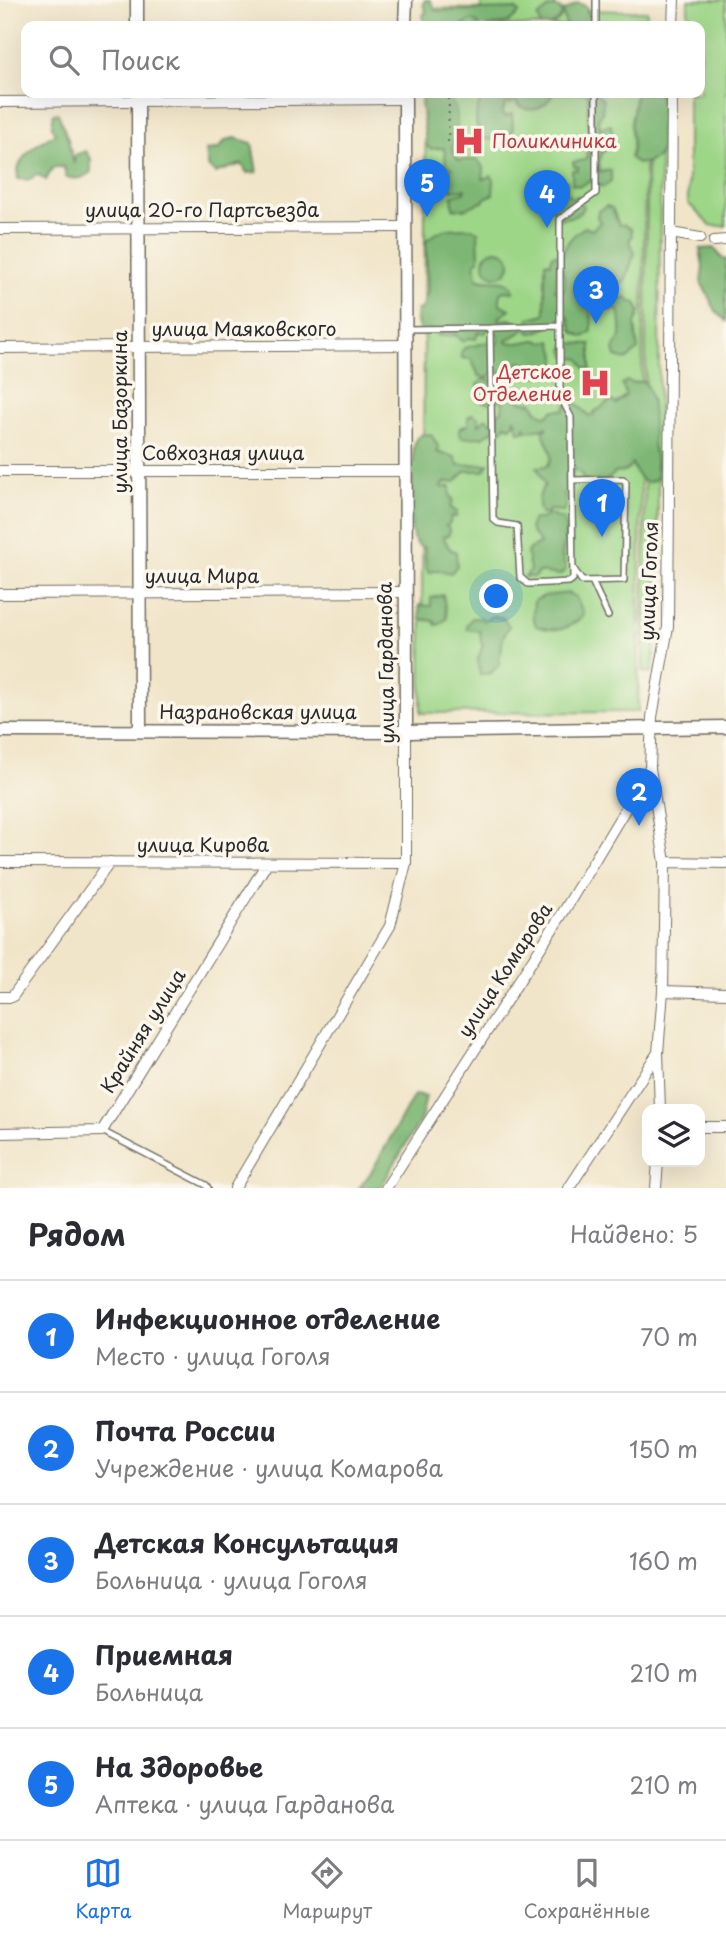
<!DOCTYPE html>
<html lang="ru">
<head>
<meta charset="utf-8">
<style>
  :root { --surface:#fff; --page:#f7f7f7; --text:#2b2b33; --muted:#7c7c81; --line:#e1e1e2; --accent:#1a73e8 }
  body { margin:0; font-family:"Playpen Sans",sans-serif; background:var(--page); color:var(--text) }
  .controls { position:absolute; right:21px; bottom:21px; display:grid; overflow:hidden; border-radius:14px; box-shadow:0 7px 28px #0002 }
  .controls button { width:63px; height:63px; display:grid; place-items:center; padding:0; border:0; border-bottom:2px solid var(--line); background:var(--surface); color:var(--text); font:35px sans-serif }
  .you { position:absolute; left:497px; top:597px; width:24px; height:24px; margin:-18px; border:5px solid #fff; border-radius:50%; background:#1a73e8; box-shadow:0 0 0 10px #1a73e833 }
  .badge { display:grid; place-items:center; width:46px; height:46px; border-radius:50%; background:var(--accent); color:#fff; font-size:23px; font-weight:700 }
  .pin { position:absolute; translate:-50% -58px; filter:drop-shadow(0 2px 4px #0008) }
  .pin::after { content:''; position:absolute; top:37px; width:24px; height:21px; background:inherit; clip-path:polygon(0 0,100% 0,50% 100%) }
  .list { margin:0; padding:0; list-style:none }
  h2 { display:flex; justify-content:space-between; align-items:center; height:91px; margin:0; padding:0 28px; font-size:30px }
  h2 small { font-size:23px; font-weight:400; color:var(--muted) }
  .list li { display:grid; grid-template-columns:46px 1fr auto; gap:21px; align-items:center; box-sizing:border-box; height:112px; padding:0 28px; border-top:2px solid var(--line) }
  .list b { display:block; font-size:26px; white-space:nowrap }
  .list p { margin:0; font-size:23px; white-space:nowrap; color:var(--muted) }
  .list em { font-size:23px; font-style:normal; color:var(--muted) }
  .icon { flex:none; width:38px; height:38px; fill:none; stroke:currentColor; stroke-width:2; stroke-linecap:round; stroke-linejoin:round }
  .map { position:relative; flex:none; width:726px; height:1188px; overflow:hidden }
  .search { position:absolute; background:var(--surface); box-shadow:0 7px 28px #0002; left:21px; right:21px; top:21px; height:77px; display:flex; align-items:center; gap:18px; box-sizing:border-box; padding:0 24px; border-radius:14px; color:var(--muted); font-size:26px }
  .sheet { height:651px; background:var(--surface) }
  nav { display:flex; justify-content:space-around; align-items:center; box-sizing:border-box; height:98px; border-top:2px solid var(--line); background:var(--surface); font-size:19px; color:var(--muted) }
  nav a { display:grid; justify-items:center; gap:4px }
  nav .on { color:var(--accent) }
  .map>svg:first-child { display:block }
  .green { fill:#9ed688; stroke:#64805a; stroke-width:2 }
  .forest { fill:#7eb774; stroke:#547150; stroke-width:2 }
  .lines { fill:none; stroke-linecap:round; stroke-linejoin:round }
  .service-casing { stroke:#706c62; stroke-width:8 }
  .minor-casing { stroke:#706c62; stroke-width:12 }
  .tertiary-casing { stroke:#706c62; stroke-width:15 }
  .path { stroke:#706c62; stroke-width:2; stroke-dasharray:2 5; stroke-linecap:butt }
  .service { stroke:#fff; stroke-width:5 }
  .minor { stroke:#fff; stroke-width:10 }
  .tertiary { stroke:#fff; stroke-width:12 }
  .labels { text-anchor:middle; stroke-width:7; stroke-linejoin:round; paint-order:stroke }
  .health-label { font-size:19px; fill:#be3a42; stroke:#fbf7ec; text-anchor:start }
  .street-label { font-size:19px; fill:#2b2b2b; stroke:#fbf7ec }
</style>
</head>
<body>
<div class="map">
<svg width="726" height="1188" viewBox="0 0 726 1188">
  <rect width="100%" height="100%" fill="#fbf7ec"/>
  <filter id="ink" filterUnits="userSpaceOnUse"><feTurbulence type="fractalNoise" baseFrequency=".0143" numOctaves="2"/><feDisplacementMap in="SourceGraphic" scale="14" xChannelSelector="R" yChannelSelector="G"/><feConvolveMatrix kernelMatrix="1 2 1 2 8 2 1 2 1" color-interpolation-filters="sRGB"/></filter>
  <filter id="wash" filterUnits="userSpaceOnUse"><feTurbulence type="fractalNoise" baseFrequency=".00686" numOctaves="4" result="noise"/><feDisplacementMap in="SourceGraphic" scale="28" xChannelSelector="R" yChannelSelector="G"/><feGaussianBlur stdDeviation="1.57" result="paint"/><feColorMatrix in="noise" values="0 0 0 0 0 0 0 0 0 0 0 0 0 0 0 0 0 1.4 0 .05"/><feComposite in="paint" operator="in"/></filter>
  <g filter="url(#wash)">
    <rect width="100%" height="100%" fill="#f1e5c9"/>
    <path class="green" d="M482,0H555V10L647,11L646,26H426V8L481,9Z
      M688,0H726V226H711L688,203V93H700V26H688Z
      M426,93H646L638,712L421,713Z
      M648,93H661L657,628L652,673L643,672Z"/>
    <path class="forest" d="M425,0H430L436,11L516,9L519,12C511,27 493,26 478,26V23L471,21L461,26H423V16L426,11L423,4Z
      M578,3L587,7V12L591,14L588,26H566L563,12Z
      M555,7L560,8L562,15C558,24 551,26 541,26L538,17L549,8Z
      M422,93H438L445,96L448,93H455L450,99C451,102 454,105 455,108C460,120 455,138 452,149L458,160H478L484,169L483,179L491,176L494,180L493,194L484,199L483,202C472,204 466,212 453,208L452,195L464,192L465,189L451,190L447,173L452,168L446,165L444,148L430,149L426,144L421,102Z
      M473,93H554C544,109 528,117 514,100L511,104L506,103L502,113L505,117L512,114L513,130L508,137L495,138L493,140L481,138C476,127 474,114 480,103Z
      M588,93H598L599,97L603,99L602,113L598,119L600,128L611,125L614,146L602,152L599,163L600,172L611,170V182L603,187L590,181L580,186L572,184V170H578V167H574L573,162L586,160L587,151L595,146L591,140L594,130L588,134Z
      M636,93H659L664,119L661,123C659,148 670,160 637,164L630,158C636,141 629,135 631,122C633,113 634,103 636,93Z
      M58,113L68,139L74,164L75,155L86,151L91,159V172C82,179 77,180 66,177L64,167H53L46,180L37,174L30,180L18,179C14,158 39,142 55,134L52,127L53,114Z
      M235,138L252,143L257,172L247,173L242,164L215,173L208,166L206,150L218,149L226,140Z
      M546,176L556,181H567L566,192L573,199L577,196L581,198L583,208C577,219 570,216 560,219L559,212L550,208L547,209L544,208V179Z
      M606,206L612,208L619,225H624L631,229L632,236L629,241L635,252L625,282L602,291L600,299L591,306L592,331L584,337L573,332L568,316C557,320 543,333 531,333L527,330L529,318L545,314V262L551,263L552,255L557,254V284L555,290L563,291C567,282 564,278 562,269C558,251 570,236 585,227L592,230L600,222L597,217L598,211Z
      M472,228L478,232L479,260L475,262L477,278C490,285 509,273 514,292L504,291L500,293V304L510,309L499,318L501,321L508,319L522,322L524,330L506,341C517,346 528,340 538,340L540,342L552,341L556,356V374L551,376L547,373L538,376L531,366L520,362L516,366L512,391L521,401L533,403L537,411L546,416L554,410H564L567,404L576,403L589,416L593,415L595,411C602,409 605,402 612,401L616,404L626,395L622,384L627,381L633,383L644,381C655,399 652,417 653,438C653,451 657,464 657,478C642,489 637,475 632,464C628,471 624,473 616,472L606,481H583L582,475L574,468L569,487L564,494L566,507L563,511L549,510L546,514H541C537,503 538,494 545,485L537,467L547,466C558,453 545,445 543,430L547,429V427L527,431L525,427L524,431L519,432L515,418L514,424L510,427L506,425L502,430L498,428L497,413L502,411L503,402L496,399L488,403L480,401L478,384L483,379L500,383L502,381L501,372L495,371L488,378L479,376L471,359L462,358L461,353L464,348L488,342L497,343L499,338L491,325L485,333L478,332L476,339L469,338L463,342L455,335L439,336L431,330L420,333L416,318L417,310L422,309L428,290L426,241C440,227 453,228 472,228Z
      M714,248L723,259H726V321L716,311L701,282L703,267L700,249Z
      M484 263a13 13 0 1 1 26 0a13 13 0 1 1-26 0Z
      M628,298L629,301L636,303L640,312L635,324L638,350L626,360L616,357C611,341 618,347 621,336C622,329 620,319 620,313L615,309L611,310L608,304L612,301Z
      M566,343L591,344V369H586L580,359L567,357L564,349Z
      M472,414L479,418V424L486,418L494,424L495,430L482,437L462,438L459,432L460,428L468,425V417Z
      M431,434L439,448L437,452L455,457L458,465L488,464L484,471H466L455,482H446L441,486L442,488L450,486V496L453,499L451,508L457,512L456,517L451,516L450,523L446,526L449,528V535L443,537L450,549L456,552L457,566L451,573L437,570L429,573L426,567L425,548L419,546L413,538L410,514L413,492L411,466L414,461C412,451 413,442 420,435Z
      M549,514L557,518H563L566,530L562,556L566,570L560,575L538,572L535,577H525L530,571L527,553L529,549L540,544C536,535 525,532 533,519H542Z
      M568,593L576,597L584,615C568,630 557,633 536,626L533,616L534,601L544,596Z
      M443,595L447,618L440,624L436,625L434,621L420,619L419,605L431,606V598Z
      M493,616L503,618L509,626L503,637L501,654L498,659L500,663L491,673L480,675L478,659L483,644L481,643L480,631L467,629V625L472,618H481L483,621Z
      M414,1095L426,1096L421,1119L380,1188H359L372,1171Z"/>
  </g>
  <g filter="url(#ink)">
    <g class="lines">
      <defs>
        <path id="service" d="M596,26V0
          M559,326L490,328L493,519L498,523L517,526L520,577L528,584L569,582L573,579L571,417L560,396V219L596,193V93
          M406,329L490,328
          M572,480L623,479L626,482L624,580L582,581L573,568
          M592,581L608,616
          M102,1131L206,1185L208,1188"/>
        <path id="minor" d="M673,26L674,0
          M0,102L405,99
          M0,229L405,227
          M671,233L700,238
          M714,241L726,240
          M0,348L405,345
          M0,471H405
          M0,594L404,592
          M0,862L406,863
          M665,862L726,863
          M663,991L726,993
          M0,997H12L110,862
          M660,1109L658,1053L663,991L665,862L650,768L652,717L668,627L672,93
          M700,1127H726
          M0,1133L102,1131L267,863
          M235,1188L390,926L406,863V732
          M386,1188L564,911L650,768
          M569,1188L657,1054
          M656,1188L658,1162"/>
        <path id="tertiary" d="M137,0V26
          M405,26L406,0
          M138,93L140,731
          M405,93L406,732
          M0,731L406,732L726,727"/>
      </defs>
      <use href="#service" class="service-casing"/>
      <use href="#minor" class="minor-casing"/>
      <use href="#tertiary" class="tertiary-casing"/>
      <path class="path" d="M444,93L449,98L448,146"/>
      <use href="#service" class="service"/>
      <use href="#minor" class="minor"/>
      <use href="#tertiary" class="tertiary"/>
    </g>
  </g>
  <defs>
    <symbol id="hospital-bare" viewBox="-9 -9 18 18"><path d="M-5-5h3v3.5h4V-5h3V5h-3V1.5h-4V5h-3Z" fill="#e0444e" stroke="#fbf7ec" stroke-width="2.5" paint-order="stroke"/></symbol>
  </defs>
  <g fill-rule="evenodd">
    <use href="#hospital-bare" x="447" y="119" width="44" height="44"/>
    <use href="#hospital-bare" x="573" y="361" width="44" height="44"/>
  </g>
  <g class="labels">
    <g class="health-label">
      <text x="492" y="148">Поликлиника</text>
      <text x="572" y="379" text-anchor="end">Детское<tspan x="572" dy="22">Отделение</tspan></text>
    </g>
    <g class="street-label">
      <text x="202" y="217">улица 20-го Партсъезда</text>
      <text x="244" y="336">улица Маяковского</text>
      <text transform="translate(120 412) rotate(-90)" y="7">улица Базоркина</text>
      <text x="223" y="460">Совхозная улица</text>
      <text x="202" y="583">улица Мира</text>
      <text transform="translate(649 581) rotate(-88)" y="7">улица Гоголя</text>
      <text transform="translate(386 663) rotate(-91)" y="7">улица Гарданова</text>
      <text x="258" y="719">Назрановская улица</text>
      <text x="203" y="852">улица Кирова</text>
      <text transform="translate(505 970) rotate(-57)" y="7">улица Комарова</text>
      <text transform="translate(143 1031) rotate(-58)" y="7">Крайняя улица</text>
    </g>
  </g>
</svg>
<div class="controls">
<button><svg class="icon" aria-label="layers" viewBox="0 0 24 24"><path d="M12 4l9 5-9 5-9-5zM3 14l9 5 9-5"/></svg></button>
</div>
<div class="you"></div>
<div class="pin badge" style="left:602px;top:537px">1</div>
<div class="pin badge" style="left:639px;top:826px">2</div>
<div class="pin badge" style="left:596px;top:324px">3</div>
<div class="pin badge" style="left:547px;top:228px">4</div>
<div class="pin badge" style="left:427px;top:217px">5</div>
<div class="search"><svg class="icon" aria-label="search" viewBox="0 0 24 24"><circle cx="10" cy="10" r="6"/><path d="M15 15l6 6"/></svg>Поиск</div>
</div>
<section class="sheet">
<h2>Рядом<small>Найдено: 5</small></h2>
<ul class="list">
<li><span class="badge">1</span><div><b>Инфекционное отделение</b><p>Место · улица Гоголя</p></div><em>70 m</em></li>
<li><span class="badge">2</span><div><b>Почта России</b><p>Учреждение · улица Комарова</p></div><em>150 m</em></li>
<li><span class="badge">3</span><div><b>Детская Консультация</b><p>Больница · улица Гоголя</p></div><em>160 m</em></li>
<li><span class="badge">4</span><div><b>Приемная</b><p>Больница</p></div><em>210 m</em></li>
<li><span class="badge">5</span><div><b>На Здоровье</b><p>Аптека · улица Гарданова</p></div><em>210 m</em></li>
</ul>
</section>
<nav>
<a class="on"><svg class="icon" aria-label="map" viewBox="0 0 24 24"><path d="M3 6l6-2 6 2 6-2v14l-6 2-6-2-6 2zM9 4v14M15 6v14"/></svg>Карта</a>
<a><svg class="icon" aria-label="directions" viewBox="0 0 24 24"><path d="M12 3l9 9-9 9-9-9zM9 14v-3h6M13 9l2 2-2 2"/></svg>Маршрут</a>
<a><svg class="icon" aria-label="saved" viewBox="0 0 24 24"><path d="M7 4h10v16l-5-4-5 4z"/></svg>Сохранённые</a>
</nav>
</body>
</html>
